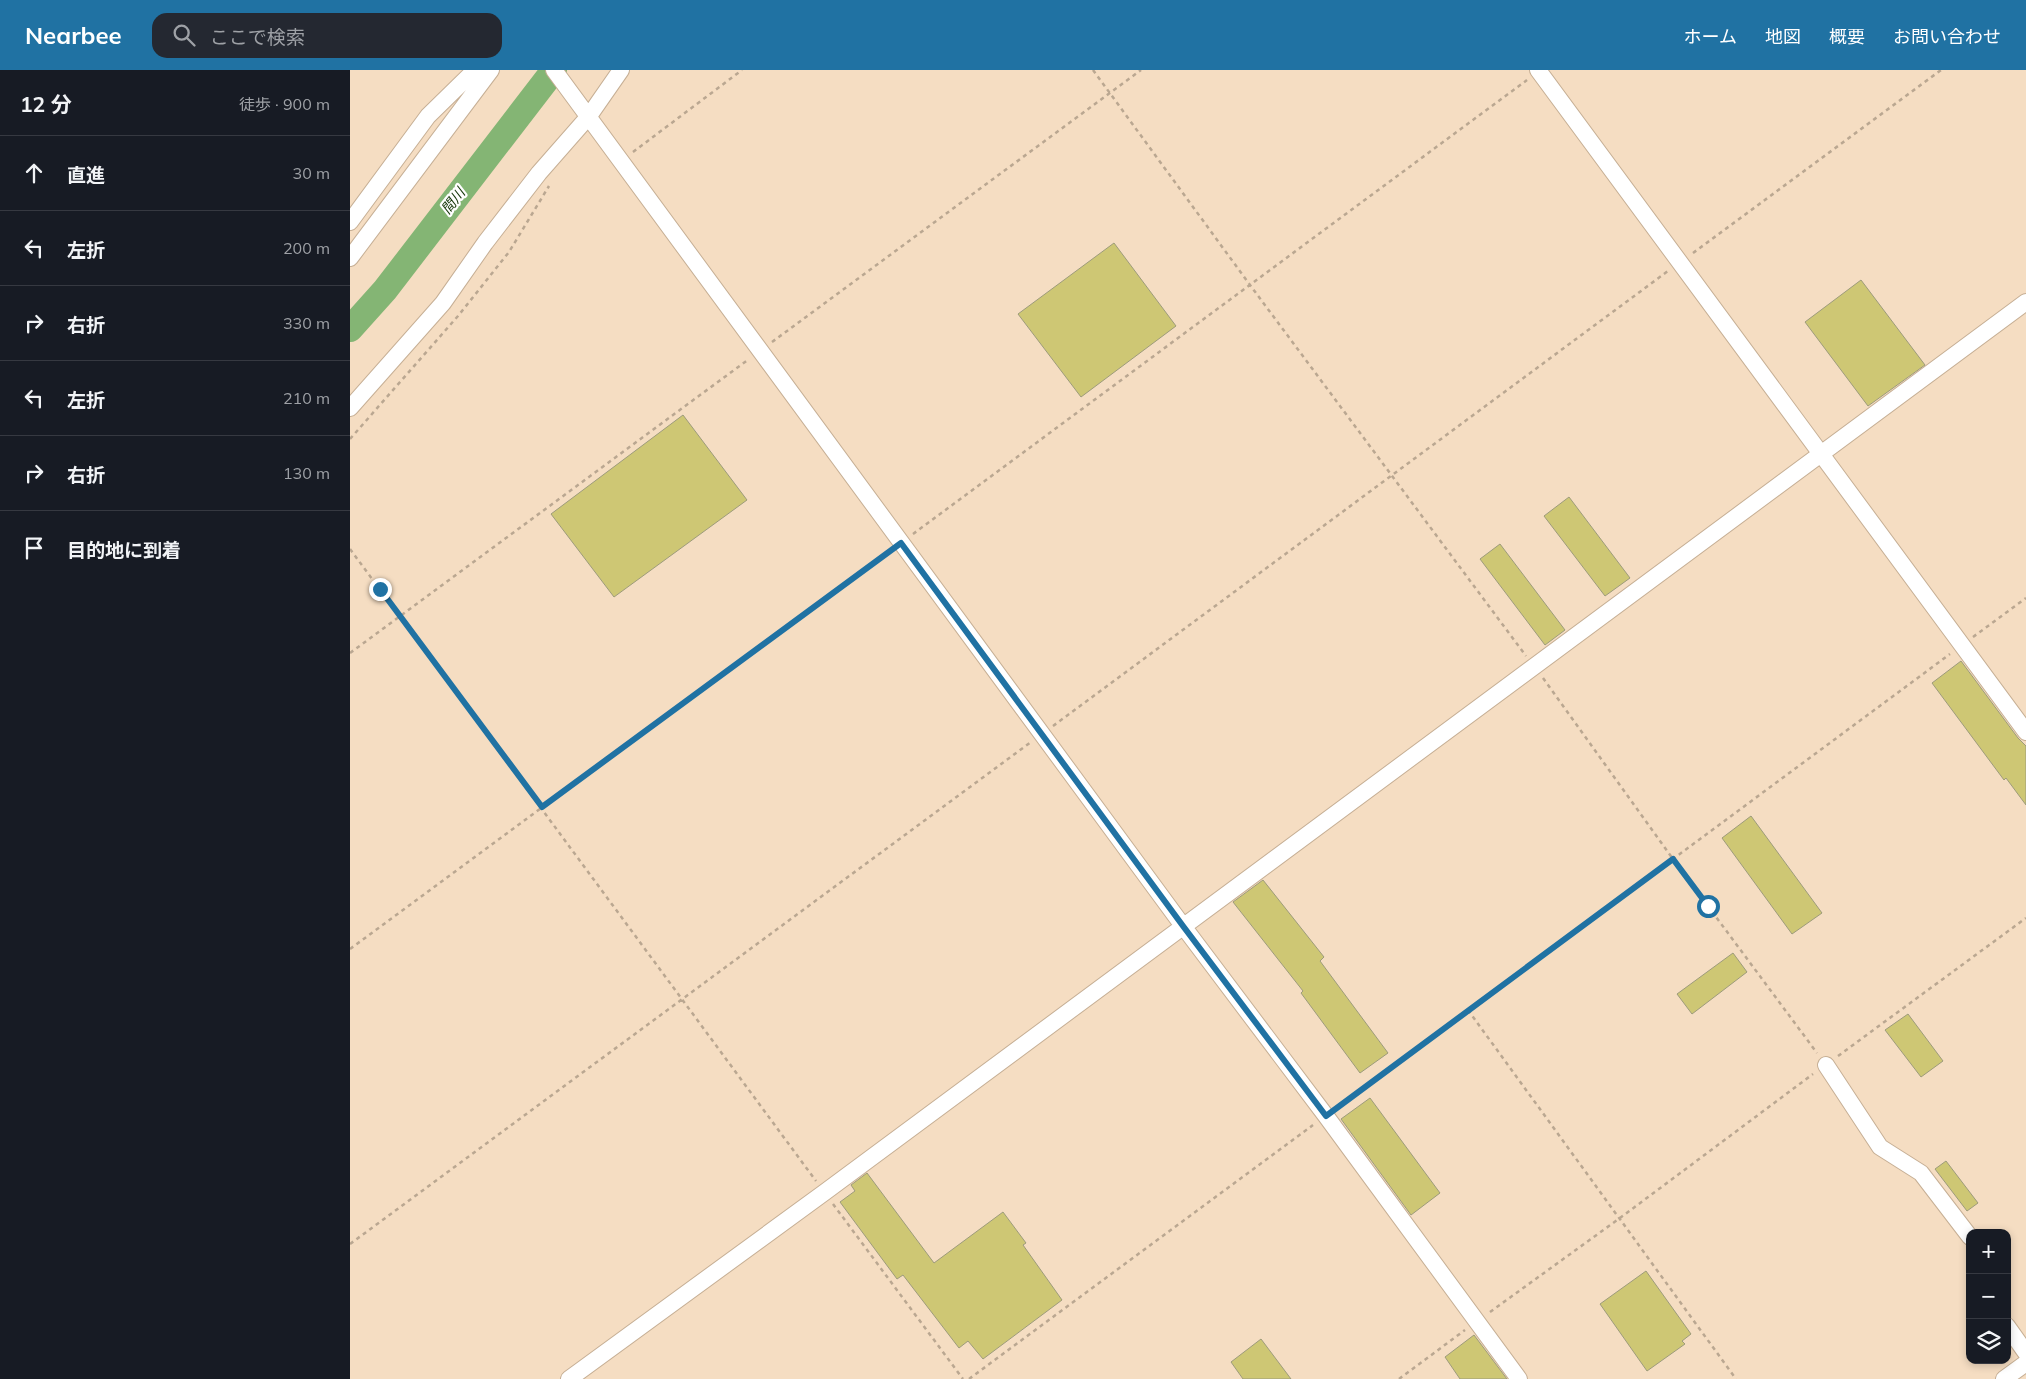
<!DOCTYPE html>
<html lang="ja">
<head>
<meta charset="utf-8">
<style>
  :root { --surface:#171b24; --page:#242831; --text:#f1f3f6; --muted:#9ea1a6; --line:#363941; --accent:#2072a3 }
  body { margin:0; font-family:Mulish,"Noto Sans JP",sans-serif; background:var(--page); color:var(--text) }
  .controls { position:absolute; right:15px; bottom:15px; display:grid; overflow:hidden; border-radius:10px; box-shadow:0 2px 8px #0003 }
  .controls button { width:45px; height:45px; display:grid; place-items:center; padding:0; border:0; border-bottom:1px solid var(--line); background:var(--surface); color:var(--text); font:25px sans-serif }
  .stop { position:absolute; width:15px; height:15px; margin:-11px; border:4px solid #2072a3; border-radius:50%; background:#fff }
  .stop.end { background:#2072a3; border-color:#fff; box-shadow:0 1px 5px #0008 }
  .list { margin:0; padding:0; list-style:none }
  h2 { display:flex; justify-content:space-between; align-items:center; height:65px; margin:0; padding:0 20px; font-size:21px }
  h2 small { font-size:16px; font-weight:400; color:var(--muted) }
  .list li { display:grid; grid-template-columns:32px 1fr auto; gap:15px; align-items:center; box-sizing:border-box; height:75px; padding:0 20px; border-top:1px solid var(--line) }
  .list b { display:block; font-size:19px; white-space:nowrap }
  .list em { font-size:16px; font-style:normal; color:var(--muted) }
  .icon { flex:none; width:28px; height:28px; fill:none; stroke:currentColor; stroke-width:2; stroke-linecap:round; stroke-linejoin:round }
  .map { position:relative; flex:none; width:1676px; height:1309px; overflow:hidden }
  header { display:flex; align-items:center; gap:30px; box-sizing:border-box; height:70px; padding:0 25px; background:var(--accent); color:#fff }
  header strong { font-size:24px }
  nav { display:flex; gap:28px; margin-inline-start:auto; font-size:18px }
  .search { width:350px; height:45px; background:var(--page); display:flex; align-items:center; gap:12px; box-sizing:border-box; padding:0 18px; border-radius:15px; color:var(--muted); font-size:19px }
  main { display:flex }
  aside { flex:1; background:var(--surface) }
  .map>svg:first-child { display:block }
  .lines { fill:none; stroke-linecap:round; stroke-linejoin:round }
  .river { stroke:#84b574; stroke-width:26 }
  .building { fill:#cec774; stroke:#9d9b7b }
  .street-casing { stroke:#c6af95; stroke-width:18 }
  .path { stroke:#baa791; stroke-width:2.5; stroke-dasharray:4 4; stroke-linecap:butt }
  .street { stroke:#fff; stroke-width:16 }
  .route { stroke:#2072a3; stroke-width:6 }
  .labels { text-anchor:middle; stroke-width:4.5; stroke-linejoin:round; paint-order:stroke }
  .water-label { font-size:14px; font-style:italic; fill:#133406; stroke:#fff }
</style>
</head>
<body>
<header>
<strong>Nearbee</strong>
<div class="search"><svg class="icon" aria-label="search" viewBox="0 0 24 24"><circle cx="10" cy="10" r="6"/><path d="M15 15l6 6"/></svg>ここで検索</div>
<nav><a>ホーム</a><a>地図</a><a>概要</a><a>お問い合わせ</a></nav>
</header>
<main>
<aside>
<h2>12 分<small>徒歩 · 900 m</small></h2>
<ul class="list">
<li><svg class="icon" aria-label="ahead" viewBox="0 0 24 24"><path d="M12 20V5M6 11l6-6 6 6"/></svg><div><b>直進</b></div><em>30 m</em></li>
<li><svg class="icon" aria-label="left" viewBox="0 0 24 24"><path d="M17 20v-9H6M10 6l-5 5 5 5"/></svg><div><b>左折</b></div><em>200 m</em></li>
<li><svg class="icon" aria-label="right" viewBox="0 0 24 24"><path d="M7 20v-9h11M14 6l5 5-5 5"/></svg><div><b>右折</b></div><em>330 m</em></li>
<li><svg class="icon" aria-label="left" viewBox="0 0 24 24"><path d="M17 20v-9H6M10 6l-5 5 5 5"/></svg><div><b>左折</b></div><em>210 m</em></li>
<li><svg class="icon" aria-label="right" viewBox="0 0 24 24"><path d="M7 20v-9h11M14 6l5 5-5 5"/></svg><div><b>右折</b></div><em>130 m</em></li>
<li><svg class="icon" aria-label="arrive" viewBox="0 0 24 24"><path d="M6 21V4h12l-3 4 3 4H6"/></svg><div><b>目的地に到着</b></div></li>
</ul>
</aside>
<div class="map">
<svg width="1676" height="1309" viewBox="0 0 1676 1309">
  <rect width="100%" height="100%" fill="#f5ddc2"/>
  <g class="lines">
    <path class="river" d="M0,259L35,220L204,0"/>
  </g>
  <path class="building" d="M764,173L826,256L731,327L668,244Z
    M1511,210L1575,295L1518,336L1455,252Z
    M333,345L397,430L264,527L201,444Z
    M1219,427L1280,508L1255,526L1194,446Z
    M1150,474L1215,560L1195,575L1130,489Z
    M1611,591L1668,668L1676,676V735L1656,708L1654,710L1582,613Z
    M1401,746L1472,843L1442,864L1372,768Z
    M913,810L974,887L970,891L1038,983L1010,1003L951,923L953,921L883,832Z
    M1383,883L1397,902L1342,944L1327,924Z
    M1558,944L1593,991L1571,1007L1535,960Z
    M1020,1028L1090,1123L1061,1145L991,1049Z
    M1596,1091L1628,1133L1617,1141L1585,1099Z
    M517,1103L584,1193L653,1142L676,1173L673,1175L712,1230L633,1289L618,1271L609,1278L553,1205L547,1209L490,1132L505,1121L501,1115Z
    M1296,1201L1341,1264L1332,1271L1335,1274L1297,1301L1250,1234Z
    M1124,1265L1157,1309H1110L1095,1287Z
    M911,1269L941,1309H893L881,1292Z"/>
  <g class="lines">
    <defs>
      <path id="street" d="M204,0L833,856L976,1046L1169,1309
        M1188,0L1676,662
        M0,152L78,46L125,0
        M0,188L141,0
        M0,338L93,233L135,173L189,103L239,46L271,0
        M1476,995L1530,1077L1571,1103L1620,1167
        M1657,1256L1676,1283
        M219,1309L475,1122L1676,232
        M1654,1309L1676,1293"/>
    </defs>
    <use href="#street" class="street-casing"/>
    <path class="path" d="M743,0L900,215L1176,586
      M283,82L392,0
      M1343,183L1591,0
      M422,272L791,0
      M0,369L108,246L159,182L199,116
      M563,464L1177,10
      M0,479L466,1111
      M1623,567L1676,528
      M0,583L399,289
      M1193,608L1323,789L1467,983
      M703,656L1318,201
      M0,879L540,481
      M1118,940L1386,1309
      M1488,986L1676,848
      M988,1037L1600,584
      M483,1134L613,1309
      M0,1174L681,672
      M1140,1242L1270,1148L1463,1004
      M619,1309L963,1055
      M1049,1309L1115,1260"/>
    <use href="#street" class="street"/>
  </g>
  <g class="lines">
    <path class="route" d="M30,519L192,737L551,473L833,856L976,1046L1323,789L1358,836"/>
  </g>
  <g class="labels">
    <g class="water-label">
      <text transform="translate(103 131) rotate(-52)" y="5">間川</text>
    </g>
  </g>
</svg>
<div class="controls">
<button>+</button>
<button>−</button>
<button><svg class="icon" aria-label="layers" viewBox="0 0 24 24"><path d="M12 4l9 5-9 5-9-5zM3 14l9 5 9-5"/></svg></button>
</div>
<div class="stop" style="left:1358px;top:836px"></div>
<div class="stop end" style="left:30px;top:519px"></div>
</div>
</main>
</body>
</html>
